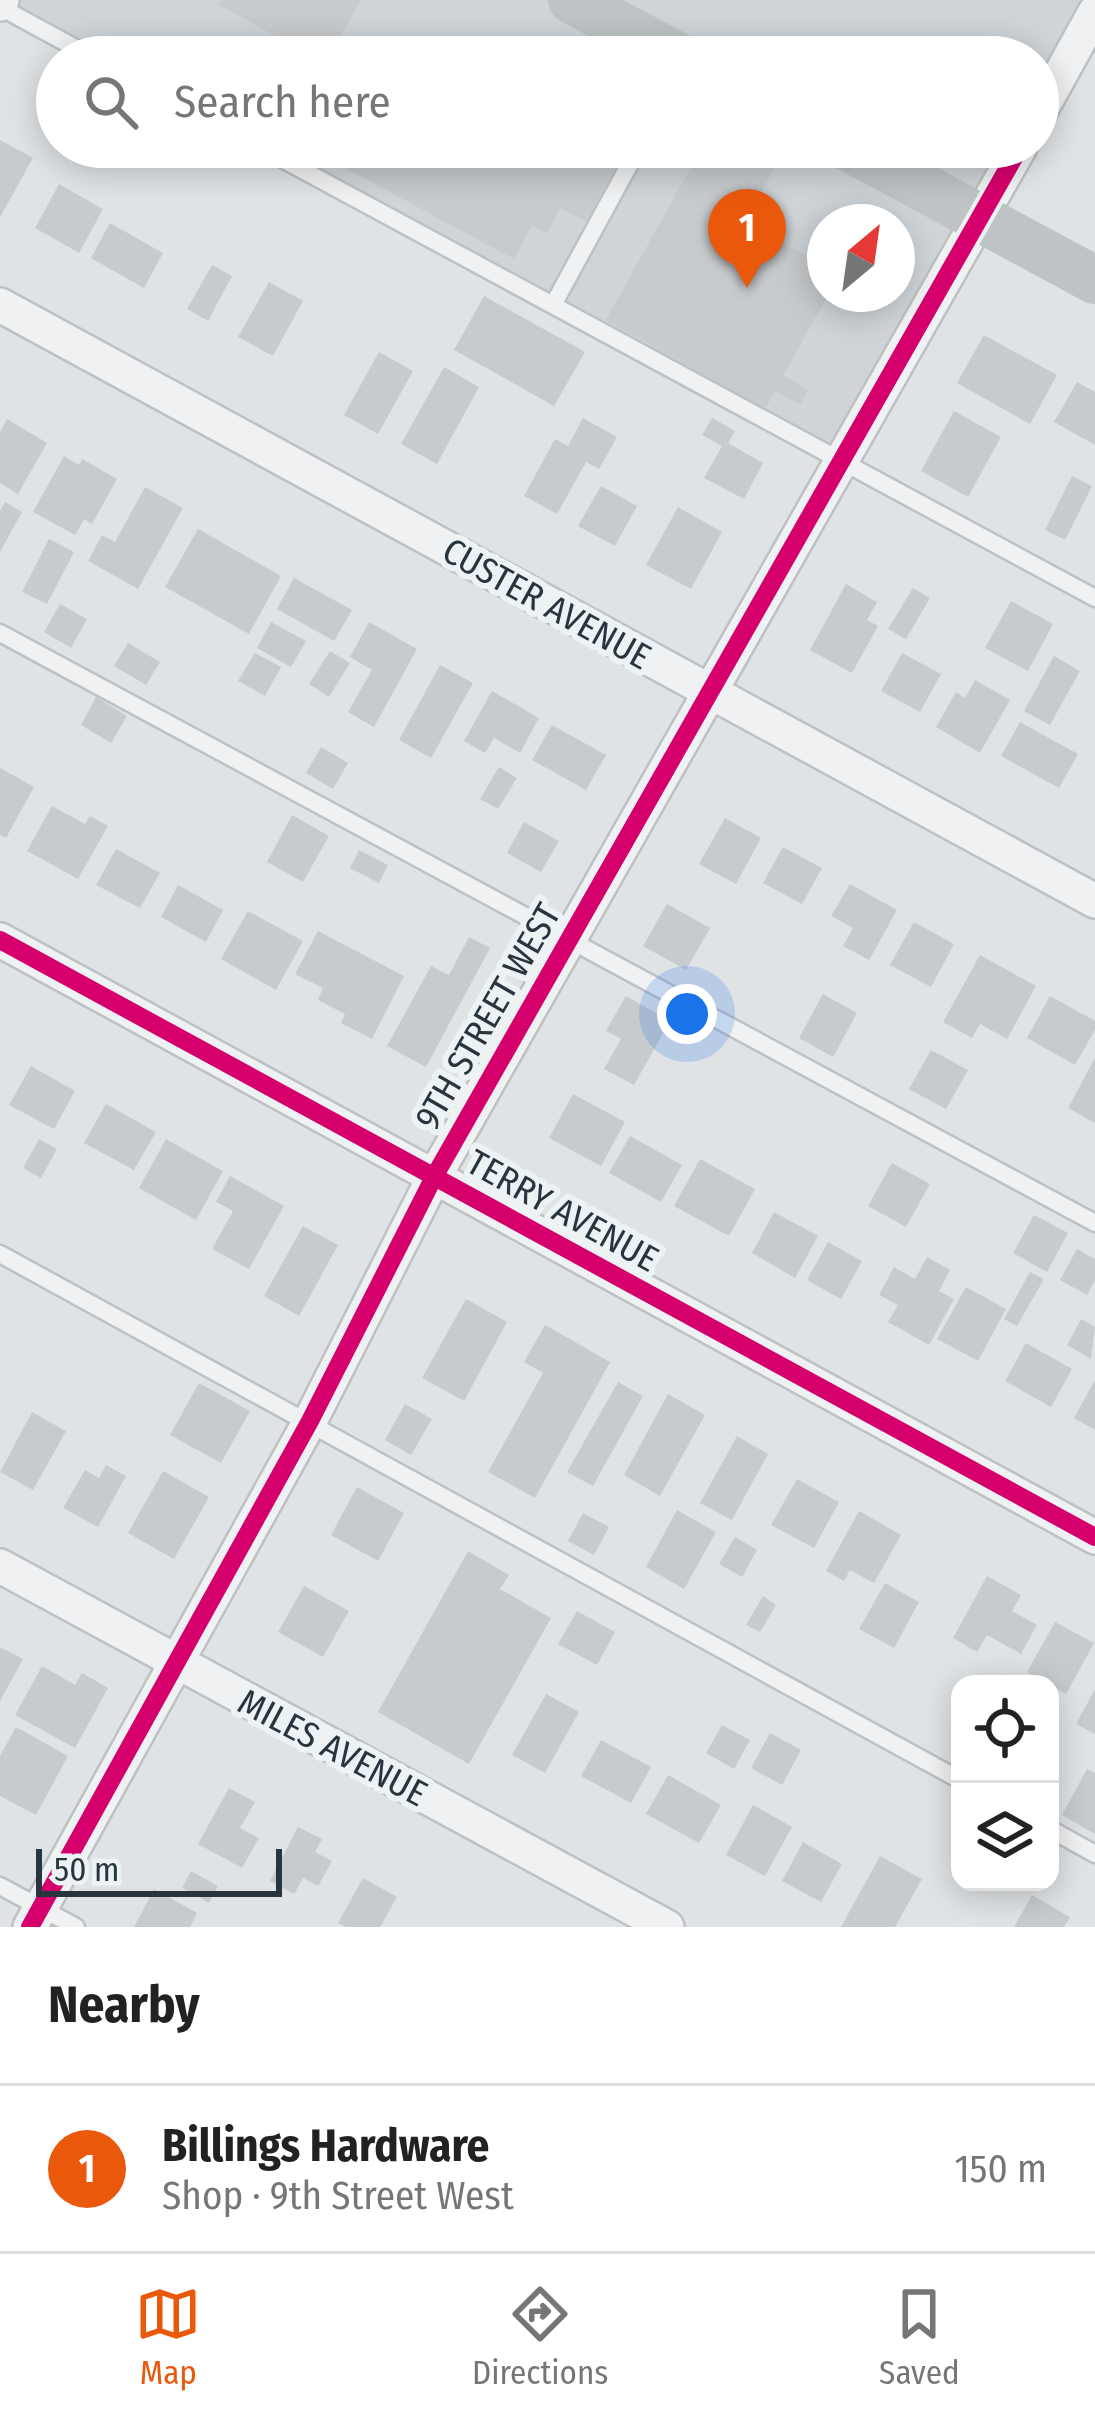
<!DOCTYPE html>
<html lang="en">
<head>
<meta charset="utf-8">
<style>
  :root { --surface:#fff; --page:#f6f6f6; --text:#222; --muted:#767676; --line:#e0e0e0; --accent:#ea580c }
  body { margin:0; font-family:"Fira Sans Condensed",sans-serif; background:var(--page); color:var(--text) }
  .controls { position:absolute; right:36px; bottom:36px; display:grid; overflow:hidden; border-radius:24px; box-shadow:0 6px 30px #0003 }
  .controls button { width:108px; height:108px; display:grid; place-items:center; padding:0; border:0; border-bottom:3px solid var(--line); background:var(--surface); color:var(--text); font:60px sans-serif }
  .compass { position:absolute; left:807px; top:204px; width:108px; height:108px; border-radius:50%; background:var(--surface); box-shadow:0 6px 30px #0003; rotate:29deg }
  .scale { position:absolute; left:36px; bottom:30px; width:246px; box-sizing:border-box; padding-left:12px; border:6px solid #28353e; border-top:0; font-size:33px; line-height:42px; white-space:nowrap; color:#28353e; -webkit-text-stroke:9px #edf2f5; paint-order:stroke }
  .you { position:absolute; left:687px; top:1014px; width:42px; height:42px; margin:-30px; border:9px solid #fff; border-radius:50%; background:#1a73e8; box-shadow:0 0 0 18px #1a73e833 }
  .badge { display:grid; place-items:center; width:78px; height:78px; border-radius:50%; background:var(--accent); color:#fff; font-size:39px; font-weight:700 }
  .pin { position:absolute; translate:-50% -99px; filter:drop-shadow(0 3px 6px #0008) }
  .pin::after { content:''; position:absolute; top:63px; width:42px; height:36px; background:inherit; clip-path:polygon(0 0,100% 0,50% 100%) }
  .list { margin:0; padding:0; list-style:none }
  h2 { display:flex; justify-content:space-between; align-items:center; height:156px; margin:0; padding:0 48px; font-size:51px }
  h2 small { font-size:39px; font-weight:400; color:var(--muted) }
  .list li { display:grid; grid-template-columns:78px 1fr auto; gap:36px; align-items:center; box-sizing:border-box; height:168px; padding:0 48px; border-top:3px solid var(--line) }
  .list b { display:block; font-size:45px; white-space:nowrap }
  .list p { margin:0; font-size:39px; white-space:nowrap; color:var(--muted) }
  .list em { font-size:39px; font-style:normal; color:var(--muted) }
  .icon { flex:none; width:66px; height:66px; fill:none; stroke:currentColor; stroke-width:2; stroke-linecap:round; stroke-linejoin:round }
  .map { position:relative; flex:none; width:1095px; height:1927px; overflow:hidden }
  .search { position:absolute; background:var(--surface); box-shadow:0 6px 30px #0003; left:36px; right:36px; top:36px; height:132px; display:flex; align-items:center; gap:30px; box-sizing:border-box; padding:0 42px; border-radius:66px; color:var(--muted); font-size:45px }
  .sheet { height:324px; background:var(--surface) }
  nav { display:flex; justify-content:space-around; align-items:center; box-sizing:border-box; height:168px; border-top:3px solid var(--line); background:var(--surface); font-size:33px; color:var(--muted) }
  nav a { display:grid; justify-items:center; gap:6px }
  nav .on { color:var(--accent) }
  .map>svg:first-child { display:block }
  .built { fill:#ced4d8; fill-rule:evenodd }
  .building { fill:#c8cbcd }
  .lines { fill:none; stroke-linecap:round; stroke-linejoin:round }
  .service-casing { stroke:#bec1c3; stroke-width:21 }
  .minor-casing { stroke:#bec1c3; stroke-width:38 }
  .service { stroke:#f0f1f2; stroke-width:16 }
  .minor { stroke:#f0f1f2; stroke-width:33 }
  .secondary { stroke:#bec3c5; stroke-width:48 }
  .cycleway-casing { stroke:#edf2f5; stroke-width:26 }
  .cycleway { stroke:#d6006c; stroke-width:18 }
  .labels { text-anchor:middle; stroke-width:12; stroke-linejoin:round; paint-order:stroke }
  .street-label { font-size:36px; fill:#28353e; stroke:#edf2f5 }
</style>
</head>
<body>
<div class="map">
<svg width="1095" height="1927" viewBox="0 0 1095 1927">
  <rect width="100%" height="100%" fill="#e0e3e5"/>
  <path class="built" d="M0,0H1095L1038,115V57H92Z
    M260,147H1020L841,460ZM825,222H897V294H825Z"/>
  <path class="building" d="M222,0H361L340,38L376,57H283L290,44L219,5Z
    M0,140L33,158L0,217Z
    M306,147H542L564,159L571,147H626L586,222L560,208L547,233L532,225L514,259Z
    M702,147H747L777,164L745,221L825,266V294H829L783,375L808,390L800,405L775,391L765,409L606,320Z
    M59,184L103,209L79,253L35,228Z
    M110,223L163,253L144,288L91,258Z
    M212,265L232,276L208,321L187,309Z
    M269,282L303,301L273,356L238,337Z
    M484,296L585,352L554,406L454,350Z
    M984,335L1057,375L1030,424L957,383Z
    M379,352L413,371L378,434L344,415Z
    M444,367L479,387L437,464L401,444Z
    M1077,382L1095,392V445L1054,422Z
    M954,411L1001,437L968,497L921,471Z
    M583,418L617,437L599,469L586,462L557,514L524,496L555,439L568,446Z
    M712,418L735,431L728,443L763,463L744,499L704,478L722,446L702,435Z
    M7,419L47,443L18,494L0,483V432Z
    M64,456L79,465L82,459L117,479L92,524L84,519L75,535L33,512Z
    M1072,476L1092,486L1065,540L1045,530Z
    M601,486L637,506L615,546L578,526Z
    M145,487L183,508L138,589L88,561L102,535L115,542Z
    M5,502L22,512L0,552V511Z
    M678,507L722,532L691,589L646,565Z
    M198,529L281,576L249,634L165,587Z
    M49,539L74,552L47,604L22,592Z
    M294,578L352,610L334,641L277,609Z
    M846,584L877,602L867,620L878,626L852,673L810,650Z
    M913,588L930,598L906,639L888,629Z
    M1011,601L1053,624L1028,671L985,648Z
    M60,604L87,619L71,648L44,632Z
    M271,622L306,641L291,667L257,648Z
    M369,622L417,649L374,727L348,712L372,670L350,657Z
    M128,643L160,662L146,685L114,666Z
    M330,651L350,663L329,697L309,684Z
    M255,653L281,667L265,696L238,681Z
    M902,653L941,674L920,712L881,691Z
    M1054,656L1080,671L1050,725L1024,711Z
    M440,665L473,683L431,758L399,740Z
    M975,680L1010,700L980,753L936,727L956,692L965,698Z
    M492,691L539,718L520,753L494,738L485,753L464,741Z
    M96,697L127,716L111,743L81,725Z
    M1020,722L1078,754L1059,788L1001,756Z
    M552,725L606,755L586,790L532,760Z
    M321,747L348,763L333,789L306,773Z
    M499,767L517,778L498,809L480,799Z
    M0,768L34,787L6,838L0,835Z
    M52,806L85,824L90,816L108,826L78,879L27,851Z
    M292,815L329,836L303,882L267,862Z
    M725,818L761,838L736,884L699,864Z
    M524,822L559,841L541,872L507,853Z
    M783,847L822,868L802,904L763,883Z
    M116,849L160,873L140,908L96,885Z
    M359,850L388,865L379,883L350,868Z
    M850,884L897,910L869,960L843,946L853,928L831,916Z
    M178,885L223,910L206,942L161,917Z
    M667,904L710,928L686,970L643,946Z
    M248,911L303,941L276,990L221,959Z
    M914,922L954,944L931,987L890,965Z
    M318,931L404,976L372,1039L341,1023L345,1014L318,1000L323,988L295,974Z
    M469,937L490,948L426,1067L387,1046L431,966L449,975Z
    M980,955L1036,986L1007,1039L980,1024L972,1038L943,1022Z
    M823,994L857,1013L833,1057L799,1038Z
    M626,996L670,1021L634,1085L604,1069L621,1039L606,1031Z
    M1050,996L1095,1021V1030L1075,1065L1027,1038Z
    M931,1050L968,1070L946,1109L909,1089Z
    M1095,1058V1123L1068,1108Z
    M31,1066L75,1091L54,1129L9,1105Z
    M573,1094L625,1122L601,1166L549,1138Z
    M106,1104L156,1132L134,1170L84,1143Z
    M630,1136L682,1165L661,1202L609,1173Z
    M39,1139L57,1149L41,1178L23,1168Z
    M166,1139L223,1171L196,1220L139,1188Z
    M700,1159L755,1189L729,1236L674,1206Z
    M892,1163L930,1184L906,1227L868,1206Z
    M230,1176L284,1206L249,1269L212,1249L233,1211L216,1202Z
    M774,1212L818,1236L795,1278L752,1253Z
    M1034,1215L1068,1233L1047,1272L1013,1253Z
    M303,1226L338,1245L299,1316L264,1296Z
    M828,1242L862,1261L841,1299L807,1280Z
    M1077,1249L1095,1259V1280L1087,1295L1060,1280Z
    M927,1257L950,1270L939,1291L954,1299L929,1345L888,1322L898,1305L879,1295L894,1267L915,1279Z
    M1030,1272L1044,1279L1017,1326L1004,1319Z
    M966,1287L1006,1309L978,1361L937,1339Z
    M466,1299L507,1322L464,1401L422,1378Z
    M1081,1319L1095,1327L1091,1359L1067,1345Z
    M545,1325L610,1362L535,1498L488,1472L543,1373L524,1362Z
    M1026,1343L1072,1369L1051,1407L1005,1381Z
    M1095,1380V1430L1074,1418Z
    M618,1382L643,1396L593,1486L567,1472Z
    M199,1383L250,1411L221,1463L170,1435Z
    M668,1394L705,1415L660,1496L624,1475Z
    M405,1404L432,1419L411,1455L385,1440Z
    M32,1412L66,1431L33,1490L0,1472Z
    M737,1436L768,1454L732,1520L700,1503Z
    M106,1465L126,1476L98,1527L63,1508L85,1470L99,1478Z
    M163,1471L209,1497L174,1559L128,1533Z
    M797,1479L839,1502L814,1548L771,1525Z
    M357,1487L404,1513L378,1561L331,1535Z
    M677,1510L716,1532L684,1589L646,1567Z
    M859,1511L901,1535L874,1583L850,1570L844,1581L826,1571Z
    M583,1513L609,1527L594,1555L568,1541Z
    M735,1537L757,1550L742,1577L719,1564Z
    M468,1551L509,1575L500,1589L551,1618L469,1764L378,1712Z
    M987,1576L1021,1595L1012,1611L1037,1625L1021,1654L987,1635L977,1652L953,1638Z
    M885,1583L919,1602L894,1648L859,1629Z
    M304,1586L349,1611L323,1657L278,1632Z
    M763,1596L776,1605L760,1632L746,1625Z
    M577,1611L615,1632L597,1665L558,1644Z
    M1055,1622L1094,1643L1066,1694L1027,1672Z
    M0,1647L23,1659L0,1701Z
    M42,1666L75,1685L82,1673L108,1688L75,1748L15,1715Z
    M1095,1689V1734L1076,1724Z
    M546,1694L579,1712L545,1773L512,1755Z
    M722,1725L750,1740L734,1769L706,1753Z
    M16,1727L68,1756L36,1815L0,1796V1756Z
    M770,1733L801,1750L782,1785L751,1768Z
    M601,1740L651,1767L631,1803L581,1776Z
    M1087,1769L1095,1773V1834L1062,1815Z
    M668,1775L721,1805L699,1843L646,1814Z
    M229,1788L255,1802L240,1828L259,1838L242,1868L198,1844Z
    M753,1805L792,1827L765,1876L726,1855Z
    M298,1827L322,1839L315,1852L332,1861L318,1886L303,1878L294,1894L270,1881Z
    M803,1842L842,1864L821,1902L782,1881Z
    M880,1856L922,1879L895,1927H841Z
    M191,1871L218,1886L209,1903L182,1888Z
    M363,1878L397,1897L380,1927H346L338,1923Z
    M154,1889L197,1913L190,1927H134Z
    M1032,1895L1070,1917L1064,1927H1014Z"/>
  <g class="lines">
    <defs>
      <path id="service" d="M0,7L92,57
        M260,147L1095,598
        M553,305L639,147
        M0,633L1095,1223
        M0,1254L960,1780
        M1050,1829L1095,1854
        M0,1886L76,1927"/>
      <path id="minor" d="M0,4L2,0
        M1038,115L1095,12
        M0,305L1095,901
        M0,940L1095,1537
        M0,1566L667,1927
        M30,1927L310,1421L434,1177L1020,147"/>
    </defs>
    <use href="#service" class="service-casing"/>
    <use href="#minor" class="minor-casing"/>
    <use href="#service" class="service"/>
    <use href="#minor" class="minor"/>
    <path class="secondary" d="M572,0L679,57
      M848,147L1095,280"/>
    <defs>
      <path id="cycleway" d="M0,940L1095,1537
        M30,1927L310,1421L434,1177L1020,147"/>
    </defs>
    <use href="#cycleway" class="cycleway-casing"/>
    <use href="#cycleway" class="cycleway"/>
  </g>
  <g class="labels">
    <g class="street-label">
      <text transform="translate(547 603) rotate(29)" y="13">CUSTER AVENUE</text>
      <text transform="translate(487 1016) rotate(-60)" y="13">9TH STREET WEST</text>
      <text transform="translate(563 1210) rotate(29)" y="13">TERRY AVENUE</text>
      <text transform="translate(333 1747) rotate(28)" y="13">MILES AVENUE</text>
    </g>
  </g>
</svg>
<div class="controls">
<button><svg class="icon" aria-label="locate" viewBox="0 0 24 24"><circle cx="12" cy="12" r="6"/><path d="M12 2v4M12 18v4M2 12h4M18 12h4"/></svg></button>
<button><svg class="icon" aria-label="layers" viewBox="0 0 24 24"><path d="M12 4l9 5-9 5-9-5zM3 14l9 5 9-5"/></svg></button>
</div>
<svg class="compass" viewBox="-18 -18 36 36"><path d="M0-13l5 13h-10z" fill="#e53935"/><path d="M0 13l5-13h-10z" fill="#767676"/></svg>
<div class="scale">50 m</div>
<div class="you"></div>
<div class="pin badge" style="left:747px;top:288px">1</div>
<div class="search"><svg class="icon" aria-label="search" viewBox="0 0 24 24"><circle cx="10" cy="10" r="6"/><path d="M15 15l6 6"/></svg>Search here</div>
</div>
<section class="sheet">
<h2>Nearby<small></small></h2>
<ul class="list">
<li><span class="badge">1</span><div><b>Billings Hardware</b><p>Shop · 9th Street West</p></div><em>150 m</em></li>
</ul>
</section>
<nav>
<a class="on"><svg class="icon" aria-label="map" viewBox="0 0 24 24"><path d="M3 6l6-2 6 2 6-2v14l-6 2-6-2-6 2zM9 4v14M15 6v14"/></svg>Map</a>
<a><svg class="icon" aria-label="directions" viewBox="0 0 24 24"><path d="M12 3l9 9-9 9-9-9zM9 14v-3h6M13 9l2 2-2 2"/></svg>Directions</a>
<a><svg class="icon" aria-label="saved" viewBox="0 0 24 24"><path d="M7 4h10v16l-5-4-5 4z"/></svg>Saved</a>
</nav>
</body>
</html>
